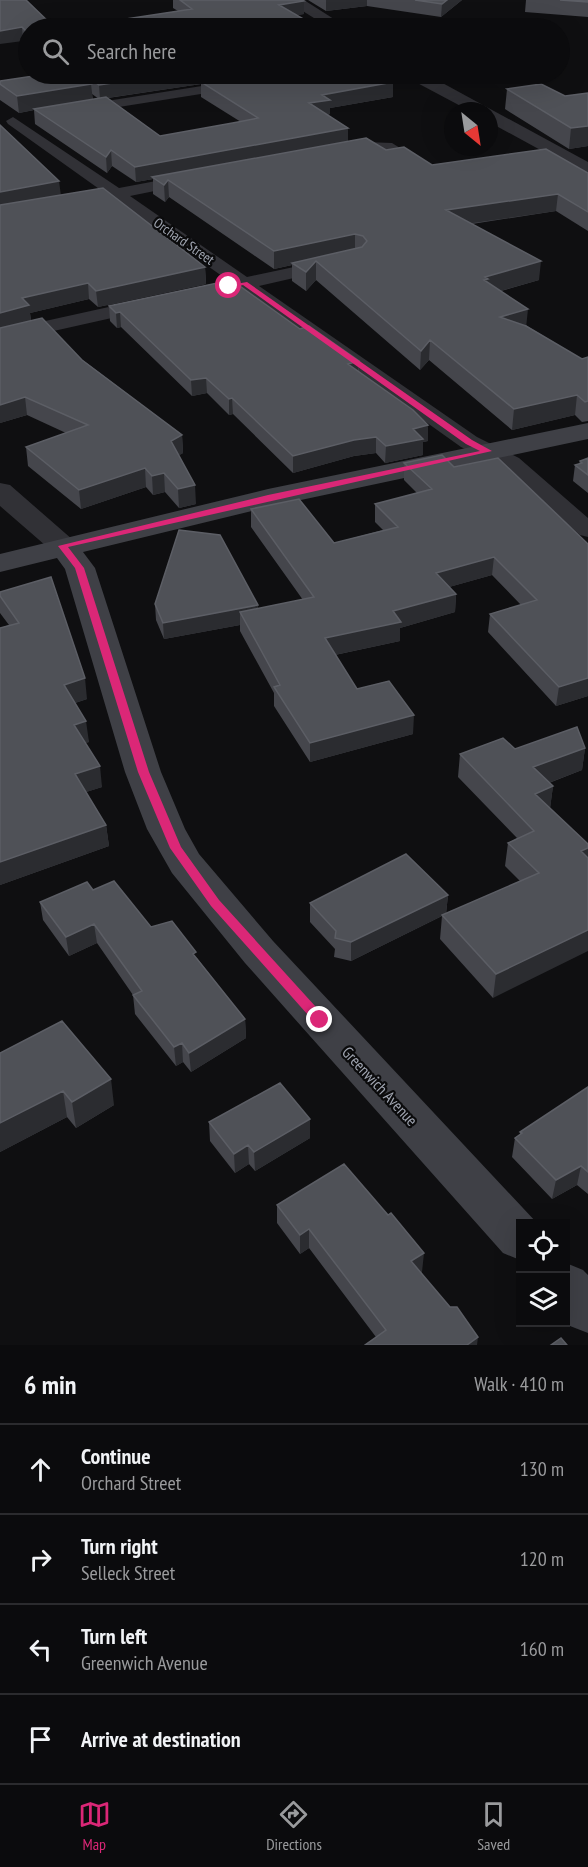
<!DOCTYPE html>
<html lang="en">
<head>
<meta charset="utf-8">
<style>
  :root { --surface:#0b0b0d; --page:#19191b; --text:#f1f3f6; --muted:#9a9b9d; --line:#2b2b2e; --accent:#db2777 }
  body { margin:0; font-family:"PT Sans Narrow",sans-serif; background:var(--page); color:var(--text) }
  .controls { position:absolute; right:18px; bottom:18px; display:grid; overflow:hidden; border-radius:0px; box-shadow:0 6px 24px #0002 }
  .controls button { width:54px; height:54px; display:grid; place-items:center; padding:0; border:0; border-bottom:2px solid var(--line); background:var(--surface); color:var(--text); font:30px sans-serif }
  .compass { position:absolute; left:444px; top:102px; width:54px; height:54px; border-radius:50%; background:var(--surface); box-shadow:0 6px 24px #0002; rotate:150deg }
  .stop { position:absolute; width:18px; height:18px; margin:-14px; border:4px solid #db2777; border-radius:50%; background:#fff }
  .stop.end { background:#db2777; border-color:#fff; box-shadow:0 2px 6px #0008 }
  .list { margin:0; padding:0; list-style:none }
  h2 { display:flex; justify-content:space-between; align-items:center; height:78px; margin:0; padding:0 24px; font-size:26px }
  h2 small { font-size:20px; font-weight:400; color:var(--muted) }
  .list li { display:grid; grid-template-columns:39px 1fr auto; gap:18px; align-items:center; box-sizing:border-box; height:90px; padding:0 24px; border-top:2px solid var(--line) }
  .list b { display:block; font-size:22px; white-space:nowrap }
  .list p { margin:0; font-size:20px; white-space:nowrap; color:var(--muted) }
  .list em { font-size:20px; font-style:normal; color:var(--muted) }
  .icon { flex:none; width:33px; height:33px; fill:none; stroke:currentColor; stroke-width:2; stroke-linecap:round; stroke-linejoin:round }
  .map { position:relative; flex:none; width:588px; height:1345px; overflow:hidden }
  .search { position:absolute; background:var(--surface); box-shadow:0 6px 24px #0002; left:18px; right:18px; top:18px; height:66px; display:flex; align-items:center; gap:15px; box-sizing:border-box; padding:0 21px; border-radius:33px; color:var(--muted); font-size:22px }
  .sheet { height:438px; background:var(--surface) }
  nav { display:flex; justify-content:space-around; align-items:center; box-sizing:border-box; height:84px; border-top:2px solid var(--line); background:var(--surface); font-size:16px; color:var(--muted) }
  nav a { display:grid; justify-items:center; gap:3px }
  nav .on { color:var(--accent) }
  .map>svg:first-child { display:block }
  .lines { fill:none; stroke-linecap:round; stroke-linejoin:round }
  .minor { fill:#313136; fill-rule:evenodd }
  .tertiary { fill:#313136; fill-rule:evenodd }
  .secondary { fill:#3f4046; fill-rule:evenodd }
  .wall { fill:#45464c; fill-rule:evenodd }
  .shaded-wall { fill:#2b2c30 }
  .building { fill:#4f5157; stroke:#5c5e65; stroke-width:1.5 }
  .route { fill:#db2777 }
  .labels { text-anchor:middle; stroke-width:4.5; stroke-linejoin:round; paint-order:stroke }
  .far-street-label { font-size:14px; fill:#a1a6b2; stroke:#0b0b0c }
  .street-label { font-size:16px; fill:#a1a6b2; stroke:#0b0b0c }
</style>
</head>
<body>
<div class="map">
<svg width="588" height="1345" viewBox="0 0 588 1345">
  <rect width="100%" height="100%" fill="#0f0f11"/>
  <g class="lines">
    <path class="minor" d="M279,74H309L302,78L81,113L74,109L81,105Z
      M13,117L119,188L188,175L194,177L196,180L194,183L130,196L247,277L327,260L333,261L336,265L333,269L259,286L477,437L519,458L588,518V537L580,535L503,468L461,447L241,290H226L224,286L229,281L113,199H101L99,195L102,191L8,124L6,121Z
      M365,142L392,143L400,148C394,154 358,153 346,156L338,151L340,148Z
      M145,299L154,305L152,309L0,343V331Z"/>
    <path class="tertiary" d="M285,0H304L348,28H330Z
      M406,74H426L588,162V176L489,122V111H470L408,78Z
      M0,483L10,485L73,540L78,546L73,552L63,555L53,552L0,506Z"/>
    <path class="secondary" d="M588,423V439L268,507L83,552L95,568L161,772L185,829L199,854L273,941L537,1223L520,1224V1260L503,1253L245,963L172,873L147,829L125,772L65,569L57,558L0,572V554L268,489Z
      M566,1263L583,1270L588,1275V1333L570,1326L566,1321Z"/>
  </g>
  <path class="wall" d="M0,0L28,28V45L23,41Z
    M173,0H302L304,1V14L297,15L319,28H126V19L178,11L173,8Z
    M308,0H462L441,17L367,6L326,11Z
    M526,0H588V17L525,12Z
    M47,74H381L393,82V97L330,108V114L327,115L348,128V141L386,150L432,165L588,173V231L556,211L472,224L539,280L501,291L527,326L582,359L588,357V421L582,422L575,415L512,430L429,360L420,370L316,280L306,291L292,281V265L274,269L169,197L165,202L153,194V179L136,182L112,166L107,173L35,124L34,110L19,113L0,100V81ZM201,84V97L241,122L160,136L108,98ZM92,94L99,99L93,100Z
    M507,89L565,96L588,93V146L569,149L505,109Z
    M0,125L60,195L205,267L206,284L98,307L89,299L30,313L31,321L182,435L183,453L179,455L196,504L179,508L165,492L153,495L146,487L81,509L28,466L26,447L66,433L27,415L0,423Z
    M227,286L300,329L359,361V372L428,441L423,442V455L385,463L376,453L354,456L293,473L233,414L229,415L207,393L192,396L121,327L117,328L110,321L109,306Z
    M588,458V493L573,481L575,465L579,464L580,461Z
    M404,463L454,467L588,544V696L556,706L488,632L490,614L521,605L492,575L449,587L456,594L455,612L400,628V641L335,655L357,689L413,734L310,762L274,706V693L240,631V625L164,639L156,620L155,604L258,605V609L303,600L251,527V509L334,543L383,530L375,522V504L417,493L404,480Z
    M0,592L87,699L75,703L89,742L85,743L102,787L86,792L106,825L109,846L0,885V628L9,625L0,613Z
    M585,748L582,770L549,783L553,786L550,808L588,844L493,998L440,939L442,916L351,961L334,957L335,949L310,922V903L448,895L446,914L520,881L505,866L508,843L517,838L458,777L460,754L515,749Z
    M93,890L151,927L197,958L245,1019L246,1038L191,1072L183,1062L176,1066L135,1014L133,995L97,943L69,956L43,920L40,902Z
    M0,1053L114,1105L76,1128L67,1117L0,1152Z
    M588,1087V1194L577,1185L552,1199L512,1157L515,1138L520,1135V1132Z
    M310,1119V1138L255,1171L249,1164L235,1173L210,1141L209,1122Z
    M277,1205L422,1272L421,1273L450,1307L376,1337L309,1248L300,1254L277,1223Z"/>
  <path class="shaded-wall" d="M326,0H367V6L326,11Z
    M447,0H462L441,17L442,4Z
    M304,1V14L279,18V5Z
    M22,27L23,41L0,44V31Z
    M174,74H267L201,82V84L100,99L99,85Z
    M393,82V97L330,108V114L309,118V103L322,95Z
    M91,84L93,101L34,109V110L19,113L17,96Z
    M588,126V146L569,149L571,128Z
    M348,128V143L152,177L153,179L136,182L135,167Z
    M111,150L112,166L107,173L106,157Z
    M168,180L169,197L165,202L164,185Z
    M59,181L61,196L0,208V192Z
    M558,194L556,211L445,227L446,210Z
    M355,234V252L292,263V265L274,269V251Z
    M316,261V280L306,291V272Z
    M541,261L539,280L486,295L484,280L485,277Z
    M205,267L206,284L98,307L96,291Z
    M88,283L89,299L30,313L31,322L0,330V313L22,298Z
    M528,309L526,328L500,317Z
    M120,312L121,327L117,328L116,313Z
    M430,340L429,360L420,370L421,351Z
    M359,361L358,377L348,364Z
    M206,378L207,393L192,396L191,380Z
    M577,395L575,415L512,430L514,409Z
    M25,397L27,415L0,423V405Z
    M232,398L233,414L229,415V399Z
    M428,425V441L423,442V455L385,463L386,446L413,429Z
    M182,435L183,453L172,460L171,441Z
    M376,437V453L354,456L293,473V456L354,440Z
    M145,468L146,487L81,509L79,490Z
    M164,473L165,492L153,495L152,476Z
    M195,485L196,504L179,508L178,489Z
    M494,557L492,575L435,591L436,573Z
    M456,594L455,612L400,628V641L325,657V638L393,611Z
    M258,605V621L240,612V625L164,639L163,623Z
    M85,678L87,699L66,706L64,685Z
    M588,678V696L556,706L559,687Z
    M414,715L413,734L310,762V743Z
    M86,721L89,742L76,746L74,725Z
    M585,748L582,770L530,790L533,767Z
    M100,766L102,787L77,795L75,774Z
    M553,786L550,809L535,794Z
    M106,825L109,846L0,885V862Z
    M588,848V861L581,851Z
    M448,895L446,914L351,961V942Z
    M94,924L97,943L69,956L66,937Z
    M588,930V951L493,998L496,974Z
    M245,1019L246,1038L191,1072L189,1053Z
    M182,1043L183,1062L176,1066L174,1047Z
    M111,1079L114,1105L76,1128L72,1102Z
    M63,1091L67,1117L0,1152V1123Z
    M310,1119V1138L255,1171L254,1152Z
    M248,1145L249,1164L235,1173L234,1154Z
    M581,1166L577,1185L552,1199L556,1180Z
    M309,1229V1248L300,1254V1235Z
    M424,1253L422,1272L409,1280L411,1261Z
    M478,1337L477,1345H467Z"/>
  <path class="building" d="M0,0H26L55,28H28V33L22,27L0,31Z
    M180,0H302L304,1L279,5L319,28H139L126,19L192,9Z
    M415,0H447L442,4Z
    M560,0H588V2Z
    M47,74H76L91,84L17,96L0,84V81Z
    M83,74H174L99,85Z
    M256,74H381L393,82L322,95L330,100L309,103L348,128L135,167L111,150L106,157L34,109L106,97L160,136L238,122L258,118L201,82Z
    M541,84L565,96L588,93V126L571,128L507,89Z
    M0,125L59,181L0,192Z
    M366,138L386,150L404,147L432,165L546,149L588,173V212L558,194L446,210L541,261L485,277L488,279L484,280L528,309L500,317L526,326L582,359L588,357V401L585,402L577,395L514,409L430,340L421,351L316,261L306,272L292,263L362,247L367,241L363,236L355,234L274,251L168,180L164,185L152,177Z
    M103,188L205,267L96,291L88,283L22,298L29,305L0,313V205Z
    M222,282L227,286L237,284L300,329L309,326L359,361L348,364L413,410L428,425L413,429L423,439L386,446L376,437L354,440L293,456L232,398L229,399L206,378L191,380L120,312L116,313L109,306Z
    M42,318L82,360L182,435L171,441L195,485L178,489L164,473L152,476L145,468L79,490L26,447L88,425L25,397L0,405V328Z
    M442,455L454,467L498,458L588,544V678L559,687L490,614L537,600L494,557L436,573L456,594L393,611L401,622L325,638L357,689L389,681L414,715L310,743L274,687L280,685L240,612L314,597L251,509L299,499L334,543L398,527L375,504L432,489L404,463Z
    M588,458V475L575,465L582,463L580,461Z
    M179,530L220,535L258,605L163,623L155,604Z
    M51,577L85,678L64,685L86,721L74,725L100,766L75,774L106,825L0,862V628L19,623L0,596V592Z
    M577,727L585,748L533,767L553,786L535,794L588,844V848L581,851L588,858V930L496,974L442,915L539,873L508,843L534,831L460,754L503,738L515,749Z
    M406,854L448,895L351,942L335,938L336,931L310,903Z
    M114,881L151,927L172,921L196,952L193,954L245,1019L189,1053L182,1043L174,1047L133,995L142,991L94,924L66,937L40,902L87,882L93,890Z
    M62,1021L111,1079L72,1102L63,1091L0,1123V1053Z
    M280,1083L310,1119L254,1152L248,1145L234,1154L209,1122Z
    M588,1087V1172L581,1166L556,1180L515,1138L522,1133L520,1132Z
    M344,1164L388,1215L391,1213L424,1253L411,1261L450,1307H457L478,1337L467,1345H365L386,1330L309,1229L300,1235L277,1205Z
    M561,1338L567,1345H551Z"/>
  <path class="route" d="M247,282L472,440L492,451L68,547L84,568L149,772L181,847L219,900L325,1017L327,1020L320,1025L316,1024L211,906L170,848L138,772L75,568L58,546L268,495L480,451L466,444L243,285L229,289L225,286Z"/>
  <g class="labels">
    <g class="far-street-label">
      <text transform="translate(184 241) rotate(35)" y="5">Orchard Street</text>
    </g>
    <g class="street-label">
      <text transform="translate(380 1086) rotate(47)" y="6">Greenwich Avenue</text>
    </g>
  </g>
</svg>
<div class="controls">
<button><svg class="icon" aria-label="locate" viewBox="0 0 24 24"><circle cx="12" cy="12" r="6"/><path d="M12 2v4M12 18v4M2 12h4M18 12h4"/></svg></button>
<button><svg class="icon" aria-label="layers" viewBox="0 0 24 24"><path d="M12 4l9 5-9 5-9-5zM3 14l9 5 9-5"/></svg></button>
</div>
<svg class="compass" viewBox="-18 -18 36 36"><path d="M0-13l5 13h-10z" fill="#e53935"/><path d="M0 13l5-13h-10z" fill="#9a9b9d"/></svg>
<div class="stop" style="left:229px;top:286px"></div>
<div class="stop end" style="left:320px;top:1020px"></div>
<div class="search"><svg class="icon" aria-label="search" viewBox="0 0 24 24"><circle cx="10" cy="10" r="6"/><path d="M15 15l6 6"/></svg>Search here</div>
</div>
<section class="sheet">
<h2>6 min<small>Walk · 410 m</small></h2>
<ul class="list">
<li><svg class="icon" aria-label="ahead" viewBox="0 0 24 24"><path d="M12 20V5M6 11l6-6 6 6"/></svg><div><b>Continue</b><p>Orchard Street</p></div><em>130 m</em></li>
<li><svg class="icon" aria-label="right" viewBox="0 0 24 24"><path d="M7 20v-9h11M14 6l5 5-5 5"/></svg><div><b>Turn right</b><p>Selleck Street</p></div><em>120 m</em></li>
<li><svg class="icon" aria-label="left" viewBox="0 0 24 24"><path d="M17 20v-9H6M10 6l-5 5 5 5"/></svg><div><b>Turn left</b><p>Greenwich Avenue</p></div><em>160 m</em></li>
<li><svg class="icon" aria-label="arrive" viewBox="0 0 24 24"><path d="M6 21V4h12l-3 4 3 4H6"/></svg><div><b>Arrive at destination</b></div></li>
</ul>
</section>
<nav>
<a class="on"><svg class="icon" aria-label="map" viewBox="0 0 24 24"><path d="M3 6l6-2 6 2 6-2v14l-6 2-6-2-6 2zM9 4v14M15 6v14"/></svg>Map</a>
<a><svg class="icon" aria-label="directions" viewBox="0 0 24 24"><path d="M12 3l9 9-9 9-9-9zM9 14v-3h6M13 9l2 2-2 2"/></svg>Directions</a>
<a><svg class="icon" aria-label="saved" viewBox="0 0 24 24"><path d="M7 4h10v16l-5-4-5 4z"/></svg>Saved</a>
</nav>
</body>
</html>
